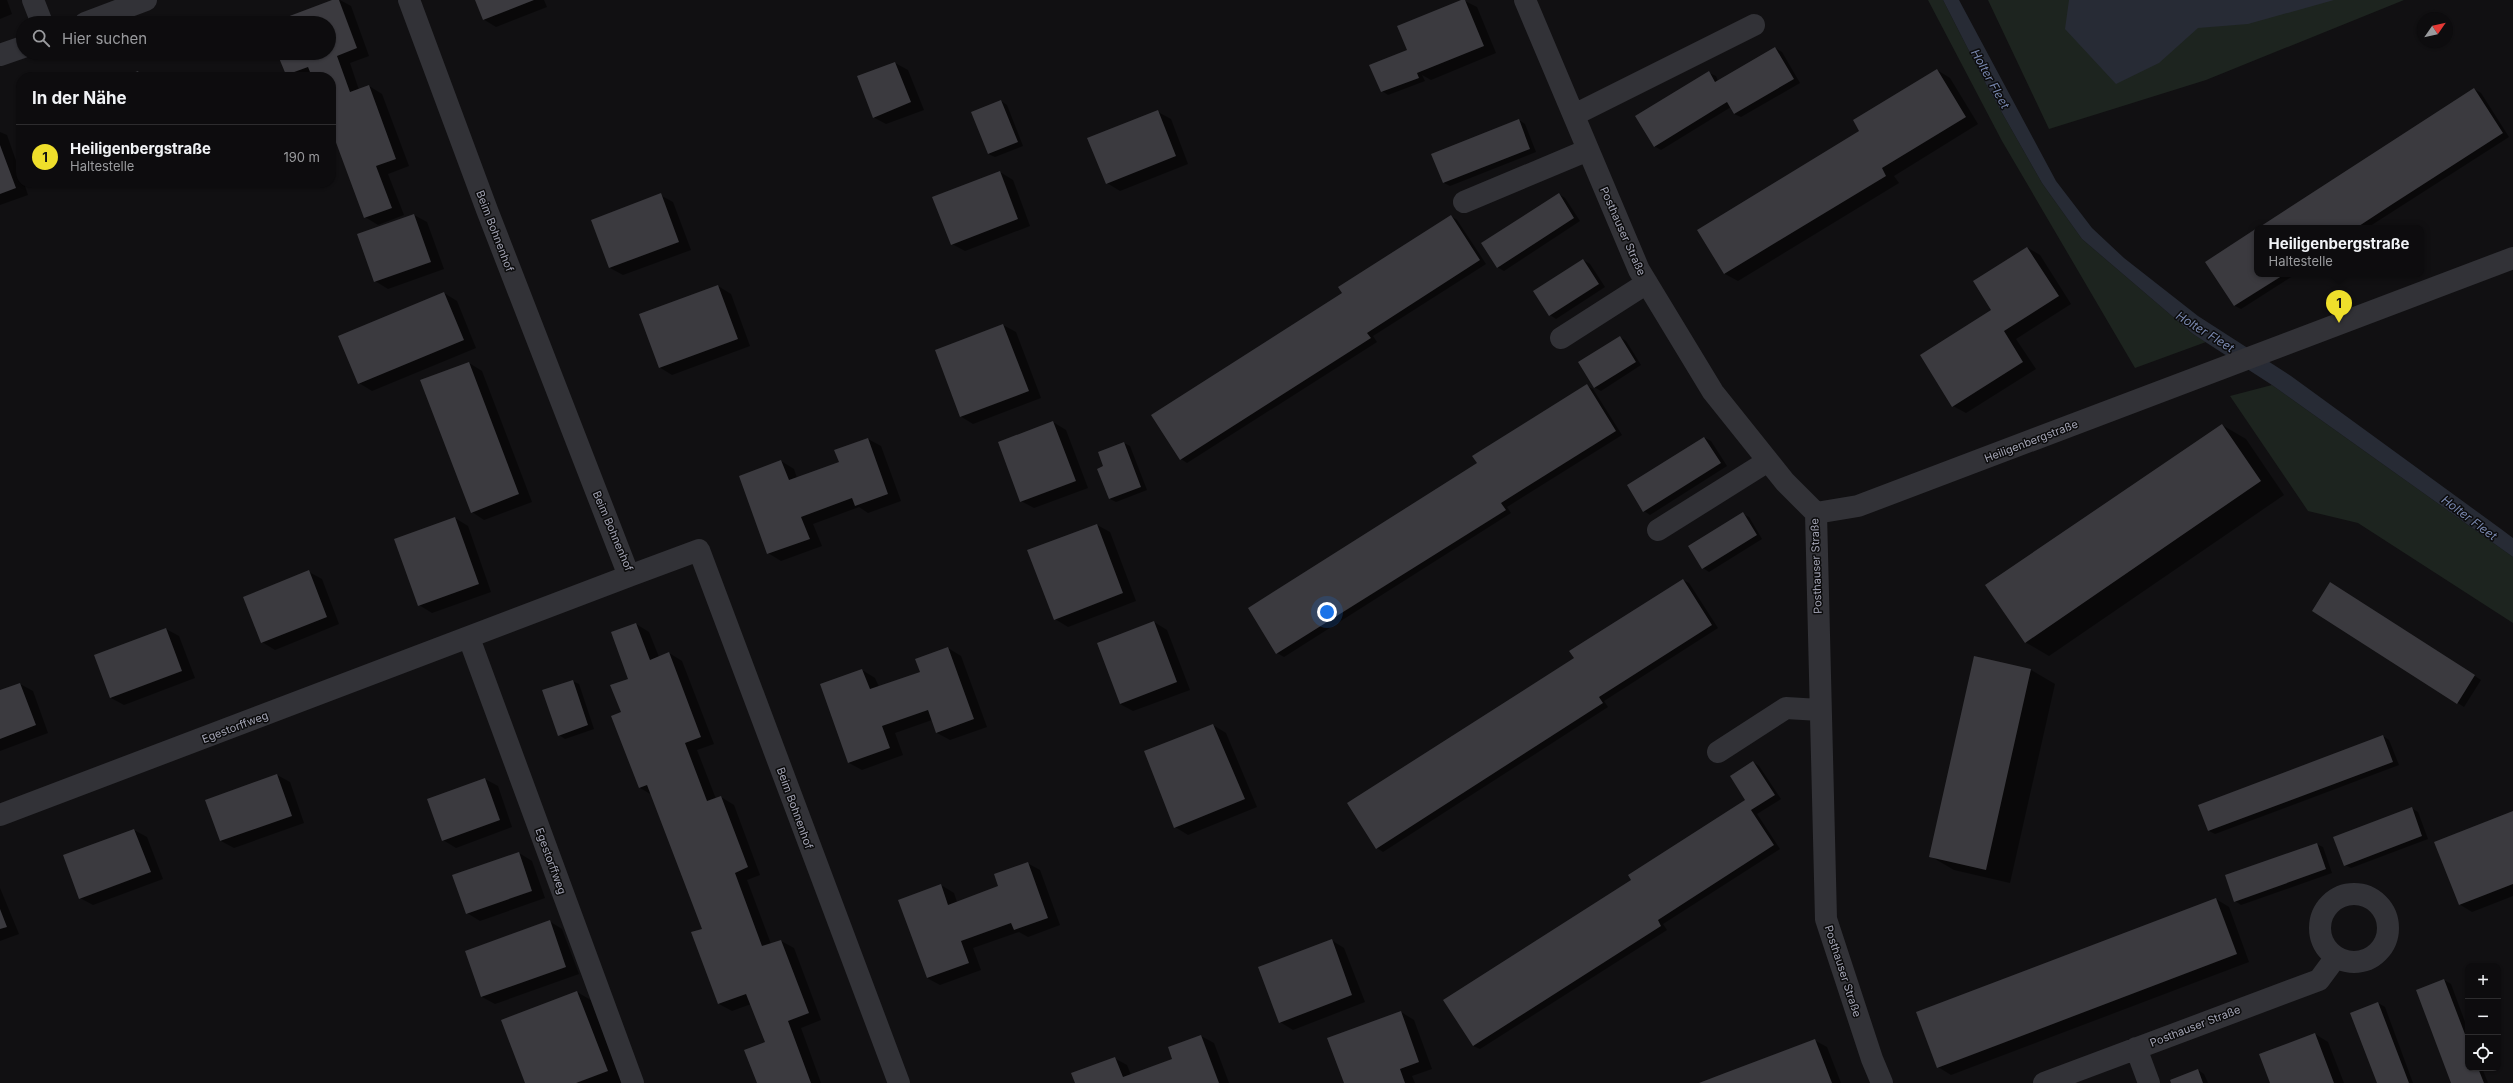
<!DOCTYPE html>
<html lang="de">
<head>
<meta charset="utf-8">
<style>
  :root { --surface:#0d0c0e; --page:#1b1a1c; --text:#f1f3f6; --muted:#9a9b9e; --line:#2d2c2e; --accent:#efdf2b }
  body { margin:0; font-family:Inter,sans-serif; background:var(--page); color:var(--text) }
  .controls { position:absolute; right:12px; bottom:12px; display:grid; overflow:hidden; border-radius:8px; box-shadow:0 1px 3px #0004 }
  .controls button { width:36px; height:36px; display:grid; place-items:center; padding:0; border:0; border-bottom:1px solid var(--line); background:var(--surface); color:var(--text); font:20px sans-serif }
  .compass { position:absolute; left:2417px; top:12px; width:36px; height:36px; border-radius:50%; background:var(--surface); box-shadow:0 1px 3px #0004; rotate:56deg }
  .you { position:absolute; left:1327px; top:612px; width:14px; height:14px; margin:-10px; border:3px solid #fff; border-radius:50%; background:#1a73e8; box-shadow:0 0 0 6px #1a73e833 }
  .badge { display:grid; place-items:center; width:26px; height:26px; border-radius:50%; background:var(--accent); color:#111; font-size:13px; font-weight:700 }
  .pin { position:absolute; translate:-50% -33px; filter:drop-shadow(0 1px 2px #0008) }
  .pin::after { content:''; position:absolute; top:21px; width:14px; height:12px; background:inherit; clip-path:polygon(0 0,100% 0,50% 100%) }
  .popup { position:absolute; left:2254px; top:225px; width:170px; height:52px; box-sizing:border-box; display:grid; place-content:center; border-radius:8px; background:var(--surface); filter:drop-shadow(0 1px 3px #0005); font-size:13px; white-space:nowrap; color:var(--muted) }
  .popup b { font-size:15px; color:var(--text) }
  .popup::after { content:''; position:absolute; left:50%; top:100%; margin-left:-8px; border:8px solid transparent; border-top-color:var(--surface) }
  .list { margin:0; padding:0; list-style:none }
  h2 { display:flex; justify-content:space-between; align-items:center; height:52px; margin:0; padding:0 16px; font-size:17px }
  h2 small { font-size:13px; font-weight:400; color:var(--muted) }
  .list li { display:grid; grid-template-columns:26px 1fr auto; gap:12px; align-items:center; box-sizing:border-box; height:64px; padding:0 16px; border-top:1px solid var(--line) }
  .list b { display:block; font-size:15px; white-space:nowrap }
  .list p { margin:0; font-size:13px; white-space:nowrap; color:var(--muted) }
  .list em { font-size:13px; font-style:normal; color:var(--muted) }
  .icon { flex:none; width:22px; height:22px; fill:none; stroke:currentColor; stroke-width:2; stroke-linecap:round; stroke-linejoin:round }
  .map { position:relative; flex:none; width:2513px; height:1083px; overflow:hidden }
  .search { position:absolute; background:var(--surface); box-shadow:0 1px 3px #0004; left:16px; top:16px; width:320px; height:44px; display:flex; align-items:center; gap:10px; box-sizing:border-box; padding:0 14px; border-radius:22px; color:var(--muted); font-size:15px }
  .panel { position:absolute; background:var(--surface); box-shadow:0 1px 3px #0004; left:16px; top:72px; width:320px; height:116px; border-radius:16px }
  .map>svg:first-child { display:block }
  .green { fill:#1d241f }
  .water { fill:#272b35 }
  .shadow { fill:#0007 }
  .building { fill:#3b3a3f }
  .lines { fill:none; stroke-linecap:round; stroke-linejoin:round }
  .minor { stroke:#323237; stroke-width:22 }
  .labels { text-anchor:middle; stroke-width:3; stroke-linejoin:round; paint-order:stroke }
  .street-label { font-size:11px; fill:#a2a3b3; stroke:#0c0c0d }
  .water-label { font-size:12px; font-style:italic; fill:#7887ae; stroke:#0c0c0d }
</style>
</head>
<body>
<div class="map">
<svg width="2513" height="1083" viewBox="0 0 2513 1083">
  <rect width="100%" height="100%" fill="#111012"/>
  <path class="green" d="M1928,0H1943L1988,88L2042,183L2082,239L2193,334L2206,342L2135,368L2002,141Z
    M1988,0H2404L2206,80L2049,129Z
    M2272,385L2513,557V623L2358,523L2308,511L2230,396Z"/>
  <path class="water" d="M1943,0H1959L2056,181L2092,228L2124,258L2198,316L2291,376L2501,529L2513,538V557L2272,385L2193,334L2082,239L2042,183L1988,88Z
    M2069,0H2334L2248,24L2198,28L2159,63L2116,84L2065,29Z"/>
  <path class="shadow" d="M0,0H7L12,14L0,19Z
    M335,0H340L351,6L369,56L350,63L359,90L369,86L382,94L409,166L388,174L404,215L378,225L365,217L331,126V77H291L286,75L278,53H329V23H274Z
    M476,0H544L547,7L496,27L483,19Z
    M1463,0L1477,7L1496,53L1431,80L1422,75L1425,81L1388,95L1382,91L1408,51Z
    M1775,48L1782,52L1800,83L1741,117L1734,114L1731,107L1661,150L1654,146L1709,73L1716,76L1718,81Z
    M895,63L908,70L924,110L886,124L873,117Z
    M1937,70L1950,78L1978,124L1894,176L1899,183L1738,281L1725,274L1699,230L1861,131Z
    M138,72L147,77H125Z
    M2474,89L2481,93L2509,137L2367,228H2260Z
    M1001,101L1007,105L1023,146L995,157L988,154Z
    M1158,112L1171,119L1188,164L1120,191L1107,183Z
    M1519,120L1525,124L1536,152L1450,186L1444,183L1432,155Z
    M0,132L7,135L21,175V183H24L28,195L0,205Z
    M1000,172L1013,180L1030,226L965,251L952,244Z
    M1559,194L1565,198L1580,221L1504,271L1497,267Z
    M660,195L673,202L691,250L623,275L610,268Z
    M414,215L427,222L444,269L388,289L375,281Z
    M1451,216L1457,220L1486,264L1373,336L1377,342L1187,463L1181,459L1343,293Z
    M2257,230V274H2296L2241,309L2235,306L2206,262Z
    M2028,248L2040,255L2071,304L2016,339L2036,369L1966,413L1953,406L1992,310Z
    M1583,260L1590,264L1605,287L1556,319L1550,315Z
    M718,286L731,294L750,346L672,375L659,367Z
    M444,293L457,301L476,348L372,391L359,383Z
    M1003,325L1016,332L1041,398L973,424L960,416Z
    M1620,337L1626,341L1641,365L1601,391L1594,387Z
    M469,363L482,371L532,502L484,520L472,512Z
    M1587,386L1593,389L1622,435L1507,507L1511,513L1284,657L1277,653L1249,608L1478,464Z
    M1053,422L1066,430L1088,488L1034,508L1021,501Z
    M2222,425L2246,439L2284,495L2049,656L2025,642Z
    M1705,438L1711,441L1727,466L1650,515L1644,511L1628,486Z
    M868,439L881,446L901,501L868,513L859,507L813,524L822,546L781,561L768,553L781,461L794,469L797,478L840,463Z
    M1124,443L1130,446L1147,490L1116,502L1110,499L1105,467Z
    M1743,514L1749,517L1762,539L1709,572L1703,568L1690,546Z
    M455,518L468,526L491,592L432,613L419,605Z
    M1097,525L1110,532L1136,601L1068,627L1055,619Z
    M309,572L322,579L339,624L275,650L262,642Z
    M1683,580L1689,583L1718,628L1604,701L1608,707L1383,852L1377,848L1575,658Z
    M2337,587L2481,680L2464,707L2314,611Z
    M1154,622L1167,630L1190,690L1133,711L1120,704Z
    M636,624L649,632L659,657L669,653L682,661L714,744L697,750L716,799L721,797L734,805L760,875L747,880L771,944L781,941L794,948L821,1020L801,1028L821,1083H758L766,1042L751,1004L732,1011L719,1004L703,929L652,795L640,788L622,713L630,679Z
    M166,629L179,636L195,678L124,705L111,698Z
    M948,648L961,656L987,727L950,740L937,733L932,720L895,733L903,755L862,770L849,763L862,670L875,678L879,687L921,672Z
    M2031,670L2055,684L2010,883L1954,870L1930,856Z
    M572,681L579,684L594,729L565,739L559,735Z
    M20,684L33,691L48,733L0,751V691Z
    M1213,725L1226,733L1257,807L1188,835L1175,827Z
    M2383,736L2389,740L2399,765L2215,834L2209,831Z
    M1753,762L1759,766L1781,799L1757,814L1780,849L1663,924L1667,930L1480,1049L1473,1046L1632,880L1746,800Z
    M277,775L290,782L304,823L234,848L221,841L206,800Z
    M485,779L498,786L512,827L456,848L443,840Z
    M2411,808L2418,812L2428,839L2351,868L2345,865Z
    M2513,812V896L2472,912L2459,904Z
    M134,830L147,837L163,879L93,905L80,898Z
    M2316,844L2323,847L2332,873L2241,905L2235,901Z
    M519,853L532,861L545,898L480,921L467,913Z
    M1027,863L1040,870L1060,925L1028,937L1019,932L973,948L981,970L940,985L927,978L941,885L954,893L957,902L999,887Z
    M0,888L19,934L0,941Z
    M2216,899L2229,907L2249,962L1951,1075L1938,1067Z
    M549,921L562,929L579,974L495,1004L482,997L466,951Z
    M1331,940L1344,948L1365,1002L1293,1030L1280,1022Z
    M2444,980L2451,984L2468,1030V1068H2482L2488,1083H2452Z
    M577,992L596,1003L623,1083H526Z
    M2378,1003L2385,1007L2413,1083H2378Z
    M1401,1012L1414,1020L1432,1069L1412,1076L1415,1083H1345Z
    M2315,1034L2328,1042L2344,1083H2271Z
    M1201,1036L1214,1043L1229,1083H1076L1114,1058L1127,1065L1131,1075L1173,1059Z
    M1814,1040L1827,1047L1841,1083H1701Z
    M2198,1070L2204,1074L2208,1083H2172Z"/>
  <path class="building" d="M332,0H339L357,48L337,56L350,92L369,85L396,159L376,166L392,208L364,218L331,129V77H312L308,67L286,75L277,53H329V23H271Z
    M475,0H534L483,20Z
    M1461,0H1465L1484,46L1417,73L1419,78L1381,92L1369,65L1407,50L1397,26Z
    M1775,47L1794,79L1734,114L1727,102L1654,147L1635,116L1709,71L1715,82Z
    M895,62L911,102L873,118L857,76Z
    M1937,69L1966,117L1882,168L1886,176L1724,274L1697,230L1859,131L1853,120Z
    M138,71L141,77H122Z
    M2474,88L2503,133L2388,207L2356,228H2258Z
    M1001,100L1018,142L988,154L971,112Z
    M1158,110L1176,156L1106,184L1087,138Z
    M1519,119L1530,149L1443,183L1431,154Z
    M0,145L16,188L0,194Z
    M1000,171L1018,219L951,245L932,197Z
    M661,193L679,242L609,268L591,220Z
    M1559,193L1574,218L1497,268L1481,243Z
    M414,214L431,262L374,282L357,234Z
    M1451,215L1480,260L1367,333L1371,338L1180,460L1151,415L1342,293L1338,287Z
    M2257,228V274H2285L2234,306L2205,262Z
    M2027,247L2059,296L2004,331L2023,362L1952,407L1920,355L1991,310L1973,281Z
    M1583,259L1599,284L1549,316L1533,291Z
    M718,285L738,339L659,368L639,314Z
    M444,292L464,340L358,384L338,336Z
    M1003,324L1029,391L960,417L935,350Z
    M1620,336L1636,362L1594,388L1578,362Z
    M469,362L519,494L471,513L420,380Z
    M1587,384L1616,431L1501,503L1506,510L1276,654L1248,608L1477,463L1472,456Z
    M1053,421L1076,481L1020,502L998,442Z
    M2222,424L2261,481L2025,643L1985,585Z
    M1704,437L1721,463L1643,512L1627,485Z
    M868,438L888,494L855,506L852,498L801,517L810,539L767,554L739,476L781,460L789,480L839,462L834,450Z
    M1124,442L1141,487L1109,499L1097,469L1103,466L1098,452Z
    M1743,512L1757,535L1702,569L1688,546Z
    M455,517L479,584L418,606L394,539Z
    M1097,524L1123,593L1054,620L1027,550Z
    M309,570L327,617L261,643L243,597Z
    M1683,579L1712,625L1599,697L1603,703L1376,849L1347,803L1574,658L1569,651Z
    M2330,582L2475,675L2457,704L2312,611Z
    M1154,621L1177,682L1120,704L1097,643Z
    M636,623L650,660L669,652L701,737L685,743L707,801L721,796L748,867L735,873L762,946L781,940L809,1013L788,1021L811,1083H757L744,1050L765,1042L746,994L718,1004L691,932L702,929L647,785L639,788L611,716L621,712L610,685L628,679L611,632Z
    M166,628L182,671L110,698L94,655Z
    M948,647L974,719L936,733L928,710L882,726L890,748L848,763L820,684L862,669L870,689L920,672L915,659Z
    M1974,656L2031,669L1986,870L1929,857Z
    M573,680L588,725L558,736L542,690Z
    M20,683L36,725L0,739V690Z
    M1213,724L1245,799L1174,828L1144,751Z
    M2383,735L2393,762L2208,831L2198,805Z
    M1753,761L1775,795L1751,810L1774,845L1658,920L1661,926L1473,1046L1443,1000L1631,880L1628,875L1745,800L1730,776Z
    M277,774L292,816L220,841L205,800Z
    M485,778L500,820L442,841L427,799Z
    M2412,807L2422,836L2344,866L2333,837Z
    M2513,811V884L2459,905L2434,842Z
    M134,829L151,872L79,899L63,855Z
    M2317,843L2326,869L2234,902L2225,875Z
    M519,852L532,891L466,914L452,875Z
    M1028,862L1048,918L1014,930L1011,923L961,941L969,963L927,978L898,900L941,884L948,905L998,886L994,874Z
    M2216,898L2237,954L1937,1068L1916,1012Z
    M0,909L7,927L0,929Z
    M550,920L566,967L481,997L465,951Z
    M1332,939L1352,995L1279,1023L1258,967Z
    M2444,979L2468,1042V1068H2478L2484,1083H2451L2416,990Z
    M577,991L608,1071L576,1083H525L501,1020Z
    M2378,1002L2409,1083H2377L2350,1013Z
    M1401,1011L1419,1062L1400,1069L1405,1083H1344L1327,1038Z
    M2315,1033L2334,1083H2270L2259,1054Z
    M1201,1035L1219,1083H1075L1071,1073L1115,1057L1123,1077L1172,1059L1168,1047Z
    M1815,1039L1832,1083H1699L1725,1073Z
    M2198,1069L2203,1083H2171L2170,1080Z"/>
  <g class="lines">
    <path class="minor" d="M33,0L42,23
      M409,0L487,210L629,576L699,550L899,1083
      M1525,0L1639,270L1713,392L1785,482L1816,513L1826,919L1872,1059L1882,1083
      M85,23L146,0
      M0,55L23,47
      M1574,115L1754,25
      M1464,202L1588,150
      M1561,338L1647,283
      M1816,513L1858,506L2513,258
      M1658,530L1768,461
      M469,638L633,1083
      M1718,752L1786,708L1820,710
      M0,815L629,576
      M2320 928a34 34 0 1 1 68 0a34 34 0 1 1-68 0Z
      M2136,1048L2149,1083
      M2044,1083L2319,980L2336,957"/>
  </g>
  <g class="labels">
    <g class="street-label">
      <text transform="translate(495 231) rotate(69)" y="4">Beim Bohnenhof</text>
      <text transform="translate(1623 231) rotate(66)" y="4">Posthauser Straße</text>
      <text transform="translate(2031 441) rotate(-21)" y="4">Heiligenbergstraße</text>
      <text transform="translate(613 531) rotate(67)" y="4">Beim Bohnenhof</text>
      <text transform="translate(1816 566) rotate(-92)" y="4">Posthauser Straße</text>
      <text transform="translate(235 727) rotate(-21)" y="4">Egestorffweg</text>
      <text transform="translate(795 808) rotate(70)" y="4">Beim Bohnenhof</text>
      <text transform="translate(551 861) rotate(70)" y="4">Egestorffweg</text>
      <text transform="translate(1843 971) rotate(72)" y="4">Posthauser Straße</text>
      <text transform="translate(2195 1026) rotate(-21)" y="4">Posthauser Straße</text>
    </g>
    <g class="water-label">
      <text transform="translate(1990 79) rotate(61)" y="4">Holter Fleet</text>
      <text transform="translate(2205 332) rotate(32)" y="4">Holter Fleet</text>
      <text transform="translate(2469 518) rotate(37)" y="4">Holter Fleet</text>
    </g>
  </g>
</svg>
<div class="controls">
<button>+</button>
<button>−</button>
<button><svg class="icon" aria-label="locate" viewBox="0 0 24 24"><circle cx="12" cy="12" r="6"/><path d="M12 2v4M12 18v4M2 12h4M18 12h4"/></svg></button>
</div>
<svg class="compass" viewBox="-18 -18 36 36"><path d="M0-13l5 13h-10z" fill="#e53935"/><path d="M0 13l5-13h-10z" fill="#9a9b9e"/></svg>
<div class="you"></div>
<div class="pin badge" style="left:2339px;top:323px">1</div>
<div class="popup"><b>Heiligenbergstraße</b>Haltestelle</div>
<div class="search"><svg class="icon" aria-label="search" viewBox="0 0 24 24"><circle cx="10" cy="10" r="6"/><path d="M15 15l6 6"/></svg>Hier suchen</div>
<section class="panel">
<h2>In der Nähe<small></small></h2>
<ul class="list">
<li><span class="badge">1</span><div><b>Heiligenbergstraße</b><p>Haltestelle</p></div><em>190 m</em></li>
</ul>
</section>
</div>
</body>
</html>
